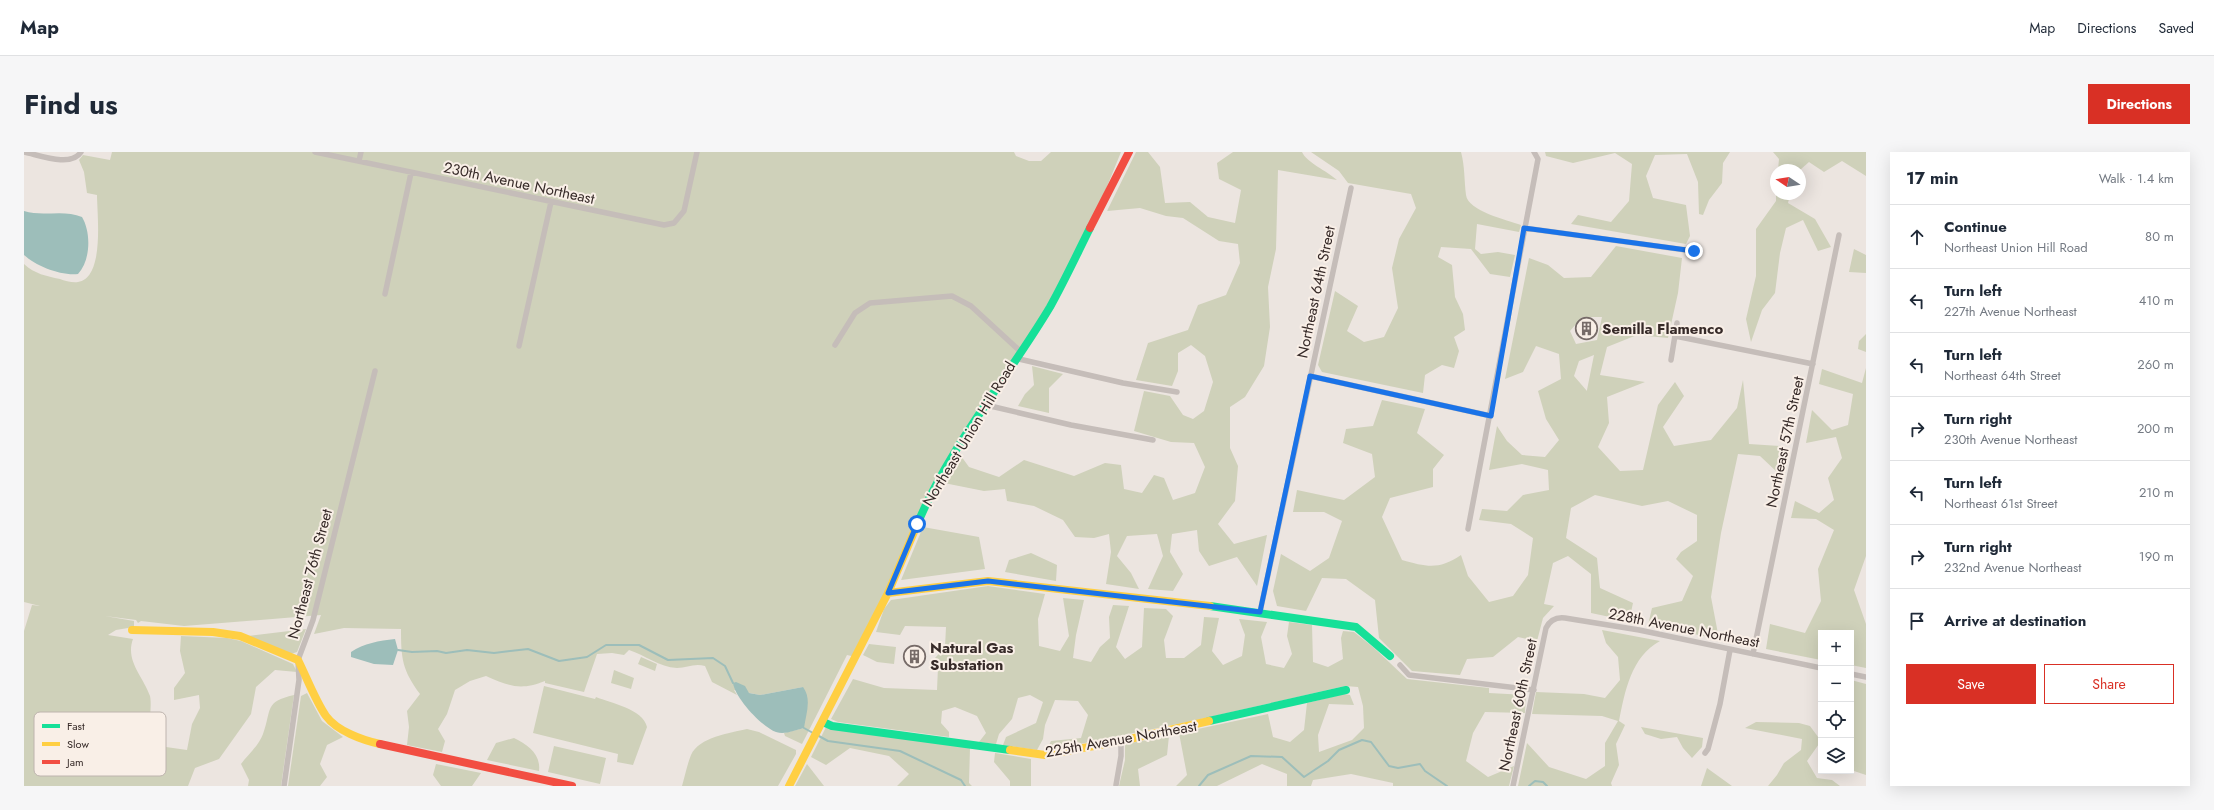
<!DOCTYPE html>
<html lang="en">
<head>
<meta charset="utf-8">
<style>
  :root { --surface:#fff; --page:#f6f6f7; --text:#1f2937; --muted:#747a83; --line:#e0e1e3; --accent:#d93025 }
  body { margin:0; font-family:Jost,sans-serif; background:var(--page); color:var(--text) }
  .controls { position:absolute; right:12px; bottom:12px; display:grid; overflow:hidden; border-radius:0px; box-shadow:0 4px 16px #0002 }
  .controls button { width:36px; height:36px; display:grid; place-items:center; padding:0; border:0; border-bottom:1px solid var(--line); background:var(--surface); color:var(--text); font:20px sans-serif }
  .compass { position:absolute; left:1746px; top:12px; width:36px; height:36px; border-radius:50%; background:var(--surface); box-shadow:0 4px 16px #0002; rotate:282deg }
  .stop { position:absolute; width:12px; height:12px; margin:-9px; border:3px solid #1a73e8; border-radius:50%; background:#fff }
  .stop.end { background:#1a73e8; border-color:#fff; box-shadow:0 1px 4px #0008 }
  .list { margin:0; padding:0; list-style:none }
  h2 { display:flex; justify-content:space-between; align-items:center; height:52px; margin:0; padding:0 16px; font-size:17px }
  h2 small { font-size:13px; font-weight:400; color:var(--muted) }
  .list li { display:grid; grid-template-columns:26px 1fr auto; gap:12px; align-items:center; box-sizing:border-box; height:64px; padding:0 16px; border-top:1px solid var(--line) }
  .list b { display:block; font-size:15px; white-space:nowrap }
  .list p { margin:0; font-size:13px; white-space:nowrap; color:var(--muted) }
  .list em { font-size:13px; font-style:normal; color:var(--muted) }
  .actions { display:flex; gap:8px; padding:12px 16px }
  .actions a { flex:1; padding:9px 0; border:1px solid var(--accent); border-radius:0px; text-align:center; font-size:14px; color:var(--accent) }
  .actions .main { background:var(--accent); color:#fff }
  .icon { flex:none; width:22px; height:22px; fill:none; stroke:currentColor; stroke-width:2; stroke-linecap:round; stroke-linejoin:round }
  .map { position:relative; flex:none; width:1842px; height:634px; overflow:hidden; border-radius:0px }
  header { display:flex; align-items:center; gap:24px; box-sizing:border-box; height:56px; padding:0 20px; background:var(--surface); border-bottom:1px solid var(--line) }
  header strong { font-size:19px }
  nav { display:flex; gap:22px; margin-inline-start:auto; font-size:14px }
  .intro { display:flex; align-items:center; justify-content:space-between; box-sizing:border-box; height:96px; padding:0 24px }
  h1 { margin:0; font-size:28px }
  .button { padding:10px 18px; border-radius:0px; background:var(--accent); color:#fff; font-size:14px; font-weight:700 }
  main { display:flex; gap:24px; padding:0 24px }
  aside { flex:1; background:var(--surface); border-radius:0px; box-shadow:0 4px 16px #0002 }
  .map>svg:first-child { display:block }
  .green { fill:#cfd1ba; fill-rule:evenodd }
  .water { fill:#9dbeba }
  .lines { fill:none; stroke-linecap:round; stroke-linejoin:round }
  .stream { stroke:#9dbeba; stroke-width:2 }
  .street { stroke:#c5bdb9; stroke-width:5.5 }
  .fast { stroke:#16e098; stroke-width:8 }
  .slow { stroke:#ffcf43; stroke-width:8 }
  .jam { stroke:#f24e42; stroke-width:8 }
  .route { stroke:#1a73e8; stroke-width:5 }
  .labels { text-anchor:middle; stroke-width:4; stroke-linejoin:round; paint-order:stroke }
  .street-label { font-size:15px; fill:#362a28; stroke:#f9efe7 }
  .poi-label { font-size:15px; font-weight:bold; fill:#362a28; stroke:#f9efe7; text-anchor:start }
  .key { fill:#f9efe7; stroke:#beb4ae; stroke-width:1 }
  .key-label { font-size:11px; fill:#362a28 }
</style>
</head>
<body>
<header>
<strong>Map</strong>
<nav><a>Map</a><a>Directions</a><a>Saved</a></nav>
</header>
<div class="intro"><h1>Find us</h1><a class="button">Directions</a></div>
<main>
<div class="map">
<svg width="1842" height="634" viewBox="0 0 1842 634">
  <rect width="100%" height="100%" fill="#ece5e0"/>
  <path class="green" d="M88,0H990L992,4L1005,9H1017L1027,0H1097L1062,86L1040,128L923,314L832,505L823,503L778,592L761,584L760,581L780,576L779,535L736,543L710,538L713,543L688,530L681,514C670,511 663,516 653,516C635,515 621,503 605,498L600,503L588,501L573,502L560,540L521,531V529C496,539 485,534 462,524L446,529L431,538L423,562L414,577L421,589L418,600L383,593L385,575L383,559L396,542C378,518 377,506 377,477L320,476L290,482L297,463L160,474L117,469L114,471L112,468L81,464L110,469V475L92,478L84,483L109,487C101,509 119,524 126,544C128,552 125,572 125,581L142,595L163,598L168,572L176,556L175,543L150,548V536L161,521L156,499L157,484L203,486L217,489L269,512L273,520L251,518L232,535L227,562L195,607L171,616L164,634H0V479L8,453L16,454L0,450V112C11,122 22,124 36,127C41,129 49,131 54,130C81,126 73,62 73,43L63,41L60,20L55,8L59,3L86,8Z
    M1112,0H1124L1136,15L1141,51L1166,50L1184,65L1211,71L1217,38L1195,27L1193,11L1209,0H1278C1283,11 1302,18 1313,28L1254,18L1252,97L1244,135L1246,175L1240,214L1221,245L1206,255V296L1214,314L1211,349L1194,372L1210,392L1243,383L1233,434L1213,405L1185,414L1175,399L1173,378L1148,382L1146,400L1159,422L1149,439L1124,437L1139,404L1133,382L1103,384L1093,404L1107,421L1115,437L1082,432L1087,400L1085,382L1070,386L1051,385L1039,368L1010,354L983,349L981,337L960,339L920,331L937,304L945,315L975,325L1000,308L1050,324L1081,311L1097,313L1100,337L1118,341L1130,323L1140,326L1149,348L1171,341L1181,315L1170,291L1147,290L1110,279L1120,239L1146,244L1159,263L1169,267L1180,259L1189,230L1181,204L1167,193L1154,201V219L1148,234L1112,228L1124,191L1164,178L1174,153L1202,143L1216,111L1214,92L1195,89L1159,66L1142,64L1116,56L1083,59Z
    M1287,0H1437C1441,15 1440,28 1442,43C1444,59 1483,68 1497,73L1495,80L1453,72L1451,97L1457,102L1474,100L1491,103L1486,125L1466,122L1447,97L1417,95L1414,105L1428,113L1431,145L1439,162L1441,178L1430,185L1435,199L1430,216L1418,213L1401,223L1399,241L1298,220L1294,213L1311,139L1334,154L1323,179L1340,190L1360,185L1374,156L1368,116L1375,87L1392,56L1387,42L1324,31L1315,19Z
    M1521,0H1706L1699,11L1698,31L1685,48L1679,63L1675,62L1674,30L1663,2L1631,3L1622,24L1629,46L1662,53L1666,84L1662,92L1547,72L1554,63L1587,70L1605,49L1608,12L1591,1L1549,11L1522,4Z
    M1749,0H1842V24L1818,9L1800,20L1785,10L1776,18H1754L1755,7Z
    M1752,42H1766L1764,51L1791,67L1807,95L1794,99L1779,68L1762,76L1756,101L1751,141L1738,158L1727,190L1722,167L1732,124V77L1752,49Z
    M1592,94L1658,106L1654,141L1644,186L1613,183L1583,195L1576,223L1621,230L1583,245L1585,271L1574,295L1596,319L1619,318L1634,253L1651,230L1660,244L1639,275L1650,294L1687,288L1713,256L1719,228L1725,292L1758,294L1753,320L1736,304L1714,302L1697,381L1687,445L1695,487L1624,473L1628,456L1658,449L1669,424L1652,407L1657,400L1673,389V363L1644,349L1618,354L1571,343L1547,356L1542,386L1573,406L1576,436L1609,451L1605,469L1567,461V422L1544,404L1529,411L1520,452L1530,454L1519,466L1513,489L1494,485L1469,505L1443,507L1436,523L1388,519L1355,486L1351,448L1322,427L1298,426L1282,459L1253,454L1249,439L1257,402L1286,419L1305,406L1318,369L1300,360H1269L1273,338L1320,348L1351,325L1348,302L1319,291L1322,277L1349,274L1358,248L1401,257L1393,281L1420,303L1409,317V335L1366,346L1358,365L1378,408C1403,415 1415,418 1437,403L1444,424L1465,450L1489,444L1504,423L1509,386L1487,372L1455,368L1458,357L1483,359L1499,343L1525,338L1524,318L1498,312L1465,318L1473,274L1483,289L1498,303L1521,305L1535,288L1522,267L1514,239L1537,227L1535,202L1512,194L1499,220L1481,227L1505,106L1524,113L1540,126L1567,125ZM1558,165H1578L1573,188L1552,192L1546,179ZM1570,203L1563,238V239L1550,224L1555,209Z
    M1830,97L1842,103V121L1825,120Z
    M1842,182V200L1834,197L1835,189Z
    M1008,214L1039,222L1025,236V261L994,254L1001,242L1010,233Z
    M1842,216V404L1830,438L1842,472V516L1827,513V481H1797V508L1742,497L1746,472L1781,481L1797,449L1794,417L1810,378L1792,367L1767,366L1771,349L1795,361L1810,348L1804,326L1818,306L1812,285L1782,291L1788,258L1808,278L1824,273L1829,242L1795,232L1798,217L1838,231Z
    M899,375L955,385L961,417L877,428Z
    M1007,401L1033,413L1032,429L981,420L985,408Z
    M964,434L1021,442L1014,467L1015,494L1036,499L1045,484L1039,446L1060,448L1052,483L1049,506L1067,510L1076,495L1086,486L1085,465L1089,453L1105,454L1092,495L1101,507L1118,495L1120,456L1142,457L1149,464L1140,488L1142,506H1160L1177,493L1180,465L1195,466L1188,499L1199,513L1218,504L1221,483L1215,467L1243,470L1237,485L1242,512L1260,516L1268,502L1263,484L1265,470L1288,473L1289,510L1304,515L1319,507L1317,486L1319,479L1330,480L1349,495L1383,527L1465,536V541L1502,543L1501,561L1461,560L1449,581L1442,609L1464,625L1490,614L1485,634H1369V631L1327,622L1289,628L1287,634H1263V622L1238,612L1193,634H1152L1163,623L1155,581L1244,562L1249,585L1266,590L1280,578L1283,551L1320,542L1326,543L1330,553L1305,552L1294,583L1295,600L1328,588L1340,576L1339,554L1334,535L1321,534L1168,569L1022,599L1027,589L1057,586L1064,563L1054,549L1031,548L1021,573L1019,587L1013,598L979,593L982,585L1012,571L1019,550L1006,543L994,546L988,567L975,582L972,592L955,590L962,581L953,564L931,555L918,559L917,571L925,580V585L814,570L807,567L829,527L860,536L913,538L914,515L911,506L921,495L922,475L881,474L876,483L852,480L860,457L867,448Z
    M282,477L273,500L267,502L224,484Z
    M1578,478L1636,489C1607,505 1601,539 1595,569L1601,573L1592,592L1595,613L1587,631L1588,634H1494L1503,591L1525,615L1562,627L1581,614V591L1594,569L1578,564L1508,562L1512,540L1560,542L1581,546L1596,528L1594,505L1582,491Z
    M845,492L872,495L870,512L853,510L839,503Z
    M617,505L633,512L631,519L614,512Z
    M590,518L610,526L607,537L587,531Z
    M1827,528L1842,532V623L1827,618Z
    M520,534L571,547L572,545C587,551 619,557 623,575L609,613L593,610L594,602L509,581Z
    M283,541L298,569L319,585L303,593L296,612L303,625L296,634H264L277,544Z
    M270,543L257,634H224L225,628L217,612C224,603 235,593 239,582C248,557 240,550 270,543Z
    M1732,570L1775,571L1786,574L1797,589L1783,609L1793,626L1808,628L1816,634H1744L1753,623L1760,611L1777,598L1778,587L1721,576Z
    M802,575L946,596L945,631L948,634H873L885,622L865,604L826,596L802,613L787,605Z
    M1617,575L1679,586L1678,595L1668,606L1659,596L1653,585L1637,587L1621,582Z
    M723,577L735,580L772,598V602L754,634H658C661,624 663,613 667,603C675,585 706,581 723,577Z
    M1145,584L1143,603L1114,617L1116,634H1095L1101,608V592Z
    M490,586C504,593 517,602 515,619L463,608L472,591Z
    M530,594L582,606L576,632L524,620Z
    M971,601L1007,607V634H986V629L970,610Z
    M412,612L457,621L448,634H417L409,623Z
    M783,612L800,634H771Z
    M1683,616L1708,634H1677Z"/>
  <path class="water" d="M0,59C19,65 40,57 58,65C67,80 67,108 54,122C37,124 12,114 0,103Z
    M371,487L374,498L369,513L350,512L327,505V500C340,491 355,489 371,487Z
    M712,530L721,534L725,541L736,543L779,535C788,547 782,562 780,576C771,578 761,583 752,580C738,575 711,546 709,531Z"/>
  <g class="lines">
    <path class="stream" d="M374,498L388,500L413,499L422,501L443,498L470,501L504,497L535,509L563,505L582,493H615L644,508L689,506L701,514L709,531
      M780,576L789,581
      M793,583L804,589L876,599L937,628L941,634
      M1175,634L1184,623L1227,604L1258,605L1280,625L1304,609L1315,598L1338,588L1347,590L1365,614L1374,616L1396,612L1401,619L1423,634
      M1505,634L1511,629L1519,630L1523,634"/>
    <path class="street" d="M0,0C15,3 47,16 57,0
      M291,0L640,73L650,71L660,59L673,0
      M335,9L337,0
      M1500,76L1669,99
      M361,142L387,21
      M1651,184L1789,212
      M811,193L831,161L846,151L928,144L947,154L996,199L995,207L1099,231L1153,240
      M495,194L527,50
      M1647,208L1653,171
      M1286,224L1467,264
      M962,253L1047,273L1129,288
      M1444,377L1514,7L1510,0
      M1236,460L1327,36
      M1729,502L1815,83
      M1376,513L1385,523L1510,538
      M1827,522L1842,525
      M1681,601L1684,597L1696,552L1706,498
      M1092,633L1097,604V589
      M260,634L275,528L274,508L289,468L351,219
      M1489,634L1522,476C1526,468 1533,465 1541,466L1615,478L1797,516"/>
    <path class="fast" d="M893,373C925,295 983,227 1026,155C1040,130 1053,102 1066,76
      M1186,454L1332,475L1366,504
      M1185,569L1322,538
      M799,570L808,574L986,598"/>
    <path class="slow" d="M864,441L964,429L1186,454
      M108,478L189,480L216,484L274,508C282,524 292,550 302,564C313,579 338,588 356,592
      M986,598L1021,603L1097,589L1185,569
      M765,634L864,441L893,373"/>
    <path class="jam" d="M1066,76L1105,0
      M356,592L548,634"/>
  </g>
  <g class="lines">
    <path class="route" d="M893,372L864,441L964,429L1236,460L1286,224L1467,264L1500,76L1670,99"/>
  </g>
  <defs>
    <symbol id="building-ring" viewBox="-11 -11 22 22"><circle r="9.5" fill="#f9efe7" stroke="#766b68" stroke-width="1.5"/><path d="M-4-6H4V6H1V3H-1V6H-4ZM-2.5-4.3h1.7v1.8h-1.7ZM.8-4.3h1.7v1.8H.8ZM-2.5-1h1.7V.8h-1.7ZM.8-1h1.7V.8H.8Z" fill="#766b68"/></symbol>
  </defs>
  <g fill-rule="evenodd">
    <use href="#building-ring" x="1550" y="164" width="25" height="25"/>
    <use href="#building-ring" x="878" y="492" width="25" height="25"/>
  </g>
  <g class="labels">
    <g class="street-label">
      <text transform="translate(495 31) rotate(12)" y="5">230th Avenue Northeast</text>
      <text transform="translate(1292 140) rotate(-78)" y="5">Northeast 64th Street</text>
      <text transform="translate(945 282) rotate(-59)" y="5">Northeast Union Hill Road</text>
      <text transform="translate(1761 290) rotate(-78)" y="5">Northeast 57th Street</text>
      <text transform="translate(286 422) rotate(-75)" y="5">Northeast 76th Street</text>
      <text transform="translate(1660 476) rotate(11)" y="5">228th Avenue Northeast</text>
      <text transform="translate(1494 553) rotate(-78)" y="5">Northeast 60th Street</text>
      <text transform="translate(1097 587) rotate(-10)" y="5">225th Avenue Northeast</text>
    </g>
    <g class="poi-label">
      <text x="1578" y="182">Semilla Flamenco</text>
      <text x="906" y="501">Natural Gas<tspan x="906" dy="17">Substation</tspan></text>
    </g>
  </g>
  <rect x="10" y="560" width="132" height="64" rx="6" class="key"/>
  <rect x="18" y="572" width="18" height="4" fill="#16e098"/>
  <rect x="18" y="590" width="18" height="4" fill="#ffcf43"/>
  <rect x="18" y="608" width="18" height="4" fill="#f24e42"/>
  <g class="key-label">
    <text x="43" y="578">Fast</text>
    <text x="43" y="596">Slow</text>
    <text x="43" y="614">Jam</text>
  </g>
</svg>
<div class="controls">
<button>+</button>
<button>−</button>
<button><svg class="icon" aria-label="locate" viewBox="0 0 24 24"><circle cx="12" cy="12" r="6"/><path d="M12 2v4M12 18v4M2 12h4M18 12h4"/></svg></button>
<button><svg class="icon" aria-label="layers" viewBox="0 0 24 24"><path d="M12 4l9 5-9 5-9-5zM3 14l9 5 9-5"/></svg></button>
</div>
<svg class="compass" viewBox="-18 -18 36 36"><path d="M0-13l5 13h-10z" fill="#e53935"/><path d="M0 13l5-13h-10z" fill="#747a83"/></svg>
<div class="stop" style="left:893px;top:372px"></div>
<div class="stop end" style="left:1670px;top:99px"></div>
</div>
<aside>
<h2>17 min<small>Walk · 1.4 km</small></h2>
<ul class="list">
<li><svg class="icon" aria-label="ahead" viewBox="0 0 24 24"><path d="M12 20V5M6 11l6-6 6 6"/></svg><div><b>Continue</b><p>Northeast Union Hill Road</p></div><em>80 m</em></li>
<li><svg class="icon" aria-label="left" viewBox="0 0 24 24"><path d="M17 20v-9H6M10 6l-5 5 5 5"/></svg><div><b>Turn left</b><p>227th Avenue Northeast</p></div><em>410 m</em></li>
<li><svg class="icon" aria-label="left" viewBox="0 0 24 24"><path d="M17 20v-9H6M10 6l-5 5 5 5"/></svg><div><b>Turn left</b><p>Northeast 64th Street</p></div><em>260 m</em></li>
<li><svg class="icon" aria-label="right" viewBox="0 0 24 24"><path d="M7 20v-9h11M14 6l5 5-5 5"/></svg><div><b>Turn right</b><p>230th Avenue Northeast</p></div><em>200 m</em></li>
<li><svg class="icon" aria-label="left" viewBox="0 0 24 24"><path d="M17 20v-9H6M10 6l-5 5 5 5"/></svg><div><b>Turn left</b><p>Northeast 61st Street</p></div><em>210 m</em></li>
<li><svg class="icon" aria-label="right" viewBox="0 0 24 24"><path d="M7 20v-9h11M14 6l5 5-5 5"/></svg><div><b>Turn right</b><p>232nd Avenue Northeast</p></div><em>190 m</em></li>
<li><svg class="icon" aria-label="arrive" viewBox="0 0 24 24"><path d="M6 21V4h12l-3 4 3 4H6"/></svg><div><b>Arrive at destination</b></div></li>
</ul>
<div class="actions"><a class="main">Save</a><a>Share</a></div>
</aside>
</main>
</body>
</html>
